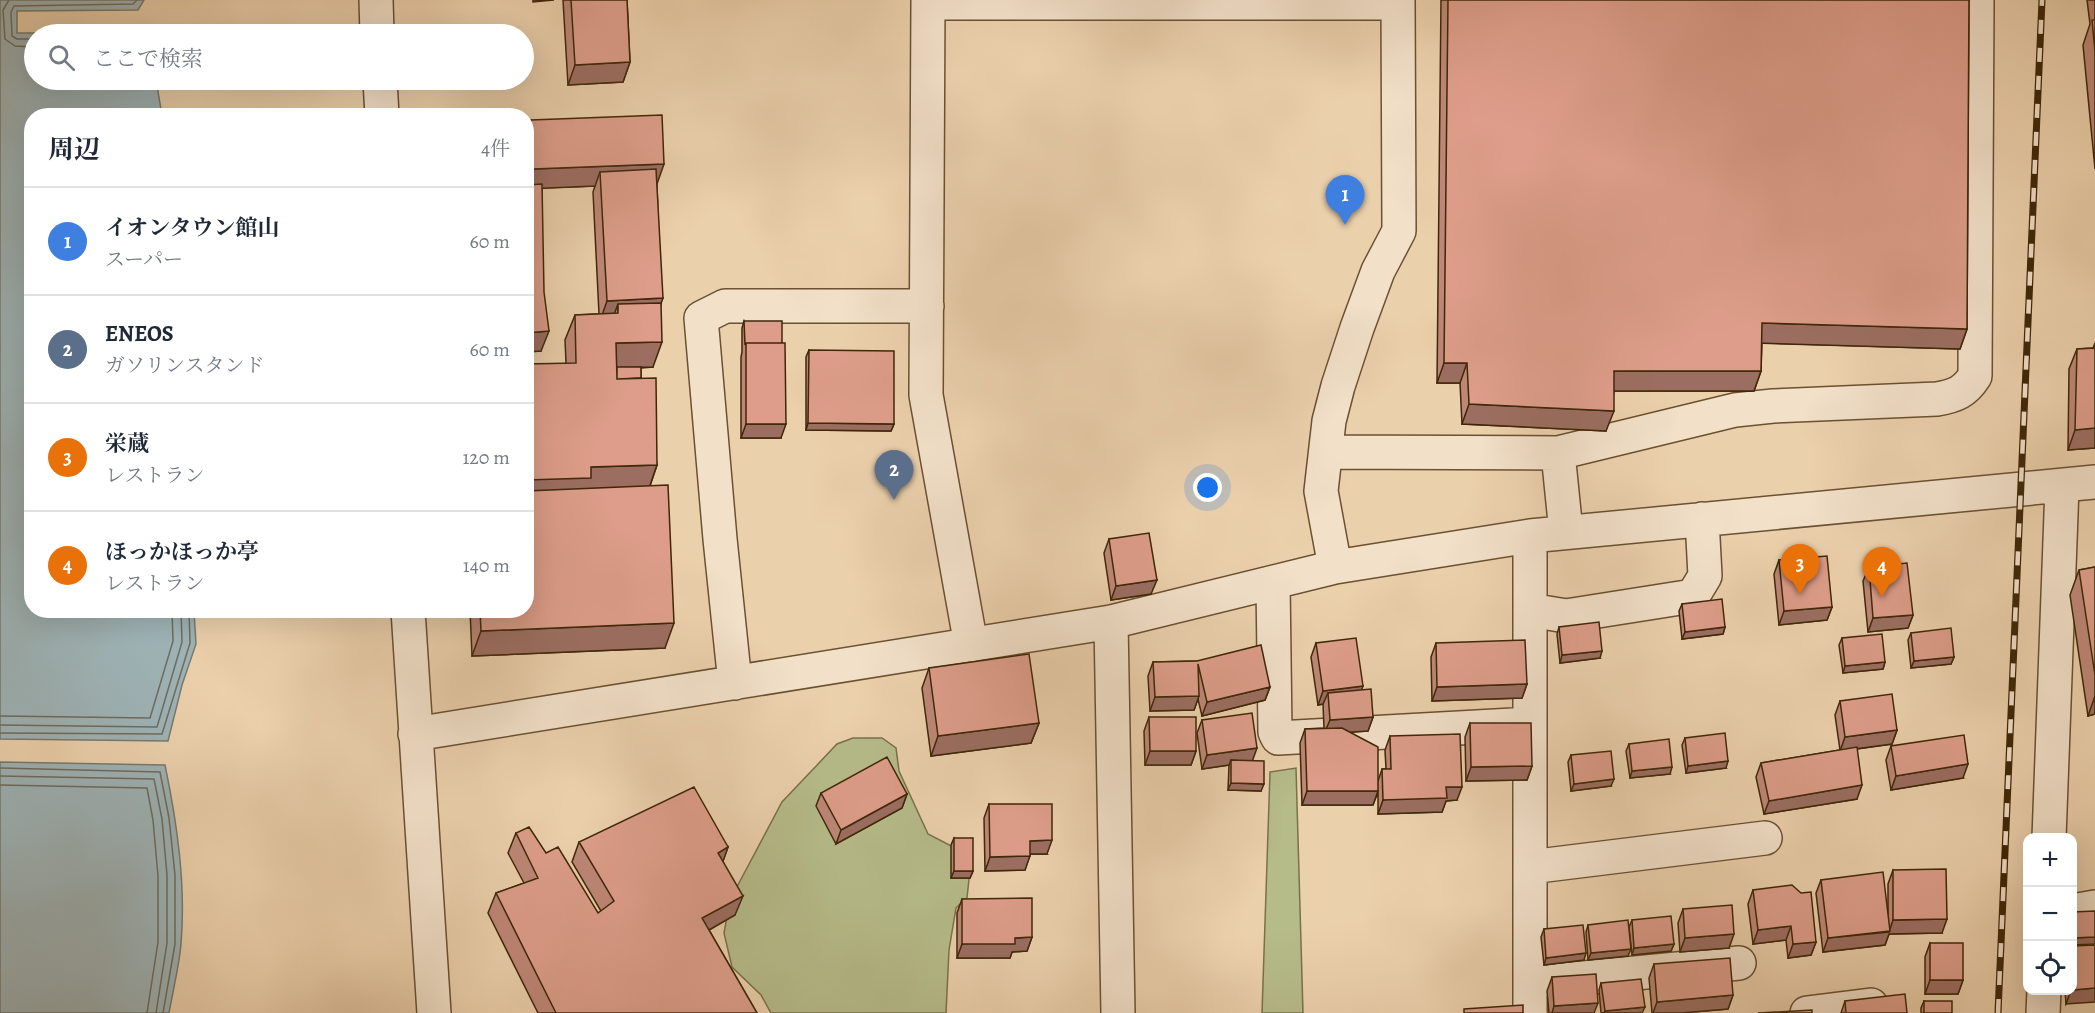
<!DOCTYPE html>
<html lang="ja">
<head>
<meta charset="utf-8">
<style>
  :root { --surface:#fff; --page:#f2f2f3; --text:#1f2937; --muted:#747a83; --line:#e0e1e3; --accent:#7c3aed }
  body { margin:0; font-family:Alegreya,"Noto Serif JP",serif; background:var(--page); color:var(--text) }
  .controls { position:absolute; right:18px; bottom:18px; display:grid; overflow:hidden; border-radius:12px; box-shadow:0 6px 24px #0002 }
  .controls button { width:54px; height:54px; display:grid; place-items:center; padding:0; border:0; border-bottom:2px solid var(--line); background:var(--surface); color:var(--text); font:30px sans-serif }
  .you { position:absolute; left:1208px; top:488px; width:21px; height:21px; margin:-15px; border:4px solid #fff; border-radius:50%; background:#1a73e8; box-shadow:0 0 0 9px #1a73e833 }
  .badge { display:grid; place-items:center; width:39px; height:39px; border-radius:50%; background:var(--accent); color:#fff; font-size:20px; font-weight:700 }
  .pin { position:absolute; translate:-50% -50px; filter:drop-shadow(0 2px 3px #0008) }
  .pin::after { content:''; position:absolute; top:32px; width:21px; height:18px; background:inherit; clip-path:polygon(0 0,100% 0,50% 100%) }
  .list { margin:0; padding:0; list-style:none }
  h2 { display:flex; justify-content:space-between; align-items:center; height:78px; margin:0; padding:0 24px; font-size:26px }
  h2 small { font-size:20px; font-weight:400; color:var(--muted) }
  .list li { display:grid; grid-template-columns:39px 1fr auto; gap:18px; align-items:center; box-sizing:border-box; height:108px; padding:0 24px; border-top:2px solid var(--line) }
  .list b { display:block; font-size:22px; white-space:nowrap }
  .list p { margin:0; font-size:20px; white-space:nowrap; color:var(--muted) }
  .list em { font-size:20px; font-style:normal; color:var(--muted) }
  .icon { flex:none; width:33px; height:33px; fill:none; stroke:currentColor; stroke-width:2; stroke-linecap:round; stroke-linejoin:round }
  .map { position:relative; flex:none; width:2095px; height:1013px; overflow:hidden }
  .search { position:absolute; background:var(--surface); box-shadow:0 6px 24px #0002; left:24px; top:24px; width:510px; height:66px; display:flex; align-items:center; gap:15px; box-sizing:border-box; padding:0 21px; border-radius:33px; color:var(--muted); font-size:22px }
  .panel { position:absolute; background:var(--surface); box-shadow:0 6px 24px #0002; left:24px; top:108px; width:510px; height:510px; border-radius:24px }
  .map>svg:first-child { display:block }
  .green { fill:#b6bb8a; stroke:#7a7149; stroke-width:1.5 }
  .water { fill:#9eb3b6; stroke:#787b70; stroke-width:1.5 }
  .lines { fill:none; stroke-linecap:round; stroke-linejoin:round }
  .shore { stroke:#6e6d5f; stroke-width:1.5 }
  .minor-casing { stroke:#6a5131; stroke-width:36 }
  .minor { stroke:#f2e0c9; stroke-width:33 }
  .rail-casing { stroke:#3f2708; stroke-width:7 }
  .rail { stroke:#f2e0c9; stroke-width:4.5; stroke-dasharray:14; stroke-linecap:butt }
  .wall { fill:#be8777; stroke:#3f2708; stroke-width:1.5 }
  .shaded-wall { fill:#9b6e61; stroke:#3f2708; stroke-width:1.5 }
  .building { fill:#dd9d8a; stroke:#3f2708; stroke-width:1.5 }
</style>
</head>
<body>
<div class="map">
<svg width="2095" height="1013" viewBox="0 0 2095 1013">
  <rect width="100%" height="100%" fill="#ebd0ac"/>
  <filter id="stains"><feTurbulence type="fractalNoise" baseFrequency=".00333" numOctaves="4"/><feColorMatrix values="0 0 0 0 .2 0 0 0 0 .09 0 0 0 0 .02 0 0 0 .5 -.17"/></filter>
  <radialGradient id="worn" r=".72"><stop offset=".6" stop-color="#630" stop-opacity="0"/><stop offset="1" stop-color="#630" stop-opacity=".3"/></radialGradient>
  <path class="green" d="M853,738H882L896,748L899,771L928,834L963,852L969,879L967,898L956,908L949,950L946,1013H771L761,995L732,967L724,933L730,900L782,802L837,744Z
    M1296,768L1303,1013H1262L1270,772Z"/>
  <path class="water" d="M0,0H144L138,10L17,11V33H146L147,34H34V80H156L162,115L32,116V610L194,611L196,644L182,685L168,741L0,739Z
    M0,762L165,765C177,823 186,884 181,944C179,967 173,990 169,1013H0Z"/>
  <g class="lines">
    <path class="shore" d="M9,0L3,10L5,39L15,46L34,47
      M34,39H17L12,36L11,12L14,6L133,4L137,0
      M0,716L150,718L173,641L172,610
      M0,725L157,727L182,642L181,610
      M0,733L162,734L190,643L189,610
      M0,768L160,772L169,818L175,875V944L163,1013
      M0,776L154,779L162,819L167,875V943L156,1013
      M0,785L147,788L153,820L158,876V942L147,1013"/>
    <defs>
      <path id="minor" d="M376,0L377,34
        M928,0L926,395L971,645
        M928,3H1398
        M380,80L382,116
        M1326,452L1558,453L1735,410L1773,406L1937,399C1955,396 1965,392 1975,376L1977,0
        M1558,453L1566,532
        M1530,536V1013
        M1335,567L1321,491L1329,421L1338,386L1357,328L1378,271L1399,231L1398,0
        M1273,583L1275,732L1278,738L1513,725
        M408,610L434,1013
        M1530,610L1566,616L1693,596L1705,576L1702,519
        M1111,622L1118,1013
        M735,683L720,539L701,318L725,306H927
        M415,734L1111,622L1335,567L1530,536L2095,482
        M2049,838L2062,487
        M1530,867L1765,838
        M2072,911L2095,907
        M1553,981L1739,963
        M1807,1013L1871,1005
        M2043,1013L2044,990"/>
    </defs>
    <use href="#minor" class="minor-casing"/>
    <use href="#minor" class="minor"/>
    <defs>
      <path id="rail" d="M1998,1013L2042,0"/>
    </defs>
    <use href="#rail" class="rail-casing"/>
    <use href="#rail" class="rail"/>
  </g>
  <path class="wall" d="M563,0H627L630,62L623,82L568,85Z
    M1441,0H1969L1967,329L1960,349L1762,343L1761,371L1754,391H1614L1606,431L1462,424L1460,383H1437Z
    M2087,0H2095V169L2083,45L2090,24Z
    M531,120L657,184L661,303L653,367L641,368V378L657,465L650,486L665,648L472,656L470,610H526L566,363L565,340L575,315L599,314L593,192L595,186L542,188L541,351L526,352V133Z
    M744,321L781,438H741V357L742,352V328Z
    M2095,343V448L2068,450L2069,369L2077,349L2093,348Z
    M809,350L894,424L891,431L806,430V357Z
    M1109,539L1151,594L1111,600L1104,553Z
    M1779,560L1832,607L1827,620L1779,625L1774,574Z
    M1869,567L1913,615L1908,628L1868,632L1863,581Z
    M2095,567V714L2088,716L2070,595L2079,570Z
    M1682,604L1725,627L1723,634L1682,639L1679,611Z
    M1559,627L1600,658L1560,663L1557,634Z
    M1911,633L1954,657L1951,664L1911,668L1908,640Z
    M1842,638L1885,662L1883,669L1843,673L1839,645Z
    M1316,643L1361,690L1373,717L1368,731L1351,732L1378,781L1382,769H1386L1385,750L1390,736L1457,800L1446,801L1442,812L1378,814V792L1373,805H1302L1300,743L1305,729L1324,728L1323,704L1318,705L1311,657Z
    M1436,643L1527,684L1522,698L1432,701L1431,657Z
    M1197,661L1270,687L1265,700L1202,716L1198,699L1194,710L1150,711L1148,676L1153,662Z
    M929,668L1039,723L1031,743L931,756L922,688Z
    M1840,701L1897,730L1892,744L1857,749V799L1764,814L1756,777L1761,763L1840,750L1835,715Z
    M1149,717L1196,751L1191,765H1145L1144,731Z
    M1202,720L1252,761L1261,791L1228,790L1229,765L1202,769L1197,733Z
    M1470,723L1532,766L1527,780L1466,781L1465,737Z
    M1685,738L1726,768L1686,773L1682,745Z
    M1629,744L1670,774L1630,778L1626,751Z
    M1891,746L1963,778L1891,790L1886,760Z
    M1571,755L1611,786L1571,791L1568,762Z
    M821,793L907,794L902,808L836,844L816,806Z
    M989,804L1047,854H1030L1025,870L985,871L984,818Z
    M516,833L546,853L598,913L601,911L572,862L579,842L728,847L723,861L735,915L709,930L757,1013H538L488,913L496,893L524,883L508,853Z
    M954,838L973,871L970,878H951V845Z
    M1893,870L1942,933L1889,934L1885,945L1823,952L1816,893L1821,880L1888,914V884Z
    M1753,890L1816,942L1811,955L1788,958L1786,940L1753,944L1748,904Z
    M962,899L1032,937L1027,951L1012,952L1010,958H957V913Z
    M1683,909L1729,948L1680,952L1678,923Z
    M1632,920L1674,944L1671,951L1632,955L1629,927Z
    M1588,925L1628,956L1588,960L1586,932Z
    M1544,929L1584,960L1544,965L1541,937Z
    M1930,943L1963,980L1958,994H1925V957Z
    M1654,964L1733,995L1728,1009L1681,1013H1652L1649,978Z
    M1552,977L1594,1013H1549L1547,991Z
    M1601,983L1642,1013H1601L1599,990Z
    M2065,990H2073L2066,1004Z
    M1845,1001L1907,1013H1841Z
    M1924,1001L1952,1013H1921V1008Z"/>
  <path class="shaded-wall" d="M533,0H554L533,2Z
    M630,62L623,82L568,85L575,65Z
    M664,164L657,184L600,172L595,186L526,189L533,169Z
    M663,298L656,318L618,313V304L612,320L600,321L607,301Z
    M1762,323L1967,329L1960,349L1755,343Z
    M549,331L541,351L526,352V333Z
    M662,342L653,367L607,368L616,343Z
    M1444,363H1467L1460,383H1437Z
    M1614,371H1761L1754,391H1606Z
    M1469,404L1614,411L1606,431L1462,424Z
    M808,423L894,424L891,431L806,430Z
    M746,424H786L781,438H741Z
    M2095,428V448L2068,450L2075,430Z
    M657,465L648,491L526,505V480L591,467Z
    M1157,580L1151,594L1111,600L1116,586Z
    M1832,607L1827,620L1779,625L1784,611Z
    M1913,615L1908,628L1868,632L1873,618Z
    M674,623L665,648L472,656L481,631Z
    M1725,627L1723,634L1682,639L1685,632Z
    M1602,651L1600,658L1560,663L1562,655Z
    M1954,657L1951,664L1911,668L1914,661Z
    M1885,662L1883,669L1843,673L1845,666Z
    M1527,684L1522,698L1432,701L1437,687Z
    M1363,686L1358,700L1328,693L1323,704L1318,705L1323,691Z
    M1270,687L1265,700L1202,716L1207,702Z
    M1199,696L1194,710L1150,711L1155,697Z
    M2095,696V714L2088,716Z
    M1373,717L1368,731L1324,734L1330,720Z
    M1039,723L1031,743L931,756L938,736Z
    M1897,730L1892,744L1840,751L1845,737Z
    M1257,748L1252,762L1231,760L1229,765L1202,769L1207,755Z
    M1150,751H1196L1191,765H1145Z
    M1728,761L1726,768L1686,773L1688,766Z
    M1968,764L1963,778L1891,790L1896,776Z
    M1532,766L1527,780L1466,781L1471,767Z
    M1672,767L1670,774L1630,778L1632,771Z
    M1614,779L1611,786L1571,791L1574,784Z
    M1231,783L1264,784L1261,791L1228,790Z
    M1862,785L1857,799L1764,814L1769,801Z
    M1446,787H1462L1457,800L1446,801L1442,812L1378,814L1383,800Z
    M1307,791H1378L1373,805H1302Z
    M907,794L902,808L836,844L841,830Z
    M1052,840L1047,854H1025L1030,841Z
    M728,847L721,867L718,853Z
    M1030,856L1025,870L985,871L990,857Z
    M954,871H973L970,878H951Z
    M743,896L735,915L695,938L702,918Z
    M1947,919L1942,933L1889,934L1885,945L1823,952L1828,938L1889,932L1893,920Z
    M1791,926L1786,940L1753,944L1758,930Z
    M1734,934L1729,948L1680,952L1685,938Z
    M1032,937L1027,951L1012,952L1010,958H957L962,944L1015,938Z
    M2095,937V944L2073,945V938Z
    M1816,942L1811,955L1788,958L1793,944Z
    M1674,944L1671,951L1632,955L1634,948Z
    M1631,949L1628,956L1588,960L1591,953Z
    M1586,953L1584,960L1544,965L1546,958Z
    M1930,980H1963L1958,994H1925Z
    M2095,988V1002L2066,1004L2071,990H2073Z
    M1733,995L1728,1009L1681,1013H1653L1657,1002Z
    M1598,1003L1594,1013H1552L1554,1006Z
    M1645,1007L1642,1013H1604L1605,1011Z"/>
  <path class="building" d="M571,0H627L630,62L575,65Z
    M1448,0H1969L1967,329L1762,323L1761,371H1614V411L1469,404L1467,363H1444Z
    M2092,20H2095V51Z
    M662,115L664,164L533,169L531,120Z
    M656,169L663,298L607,301L600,172Z
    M542,184L544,292L549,331L526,333V185Z
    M661,303L662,342L616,343L617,379L656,378L657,465L591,467V478L526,480V364L576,363L575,315L618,313V304Z
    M744,321H782V343H746L745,345Z
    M746,343H785L786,424H746Z
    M2095,348V428L2075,430L2077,349Z
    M809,350L894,351V424L808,423Z
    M617,367H641V378L617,379Z
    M668,485L674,623L481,631L480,610H526V491Z
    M1149,533L1157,580L1116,586L1109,539Z
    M1827,556L1832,607L1784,611L1779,560Z
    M1907,563L1913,615L1873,618L1869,567Z
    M2095,567V675L2079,570Z
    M1722,599L1725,627L1685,632L1682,604Z
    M1599,622L1602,651L1562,655L1559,627Z
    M1951,628L1954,657L1914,661L1911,633Z
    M1882,634L1885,662L1845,666L1842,638Z
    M1356,638L1363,686L1323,691L1316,643Z
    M1525,640L1527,684L1437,687L1436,643Z
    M1261,645L1270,687L1207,702L1198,664L1199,696L1155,697L1153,662L1197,661Z
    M1029,654L1039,723L938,736L929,668Z
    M1371,689L1373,717L1330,720L1328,693Z
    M1892,694L1897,730L1845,737L1840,701Z
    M1252,713L1257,748L1207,755L1202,720Z
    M1149,717H1196V751H1150Z
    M1470,723H1531L1532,766L1471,767Z
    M1342,728L1378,747V791H1307L1305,729Z
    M1725,733L1728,761L1688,766L1685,738Z
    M1460,734L1462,787H1446L1447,798L1383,800L1382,769H1391L1390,736Z
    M1964,735L1968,764L1896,776L1891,746Z
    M1669,739L1672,767L1632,771L1629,744Z
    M1857,747L1862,785L1769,801L1761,763Z
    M1611,751L1614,779L1574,784L1571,755Z
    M887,757L907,794L841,830L821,793Z
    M1231,760L1264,761V784L1231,783Z
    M694,787L728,847L718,853L743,896L702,918L757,1013H556L496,893L538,878L516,833L529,827L546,853L558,847L598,913L614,901L579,842Z
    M989,804H1052V840L1030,841V856L990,857Z
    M954,838H973V871H954Z
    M1946,869L1947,919L1893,920V870Z
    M1883,872L1890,931L1828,938L1821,880Z
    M1792,885L1801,893L1811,892L1816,942L1793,944L1791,926L1758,930L1753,890Z
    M1032,898V937L1015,938V944H962V899Z
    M1732,905L1734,934L1685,938L1683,909Z
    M2095,911V937L2073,938V912Z
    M1671,916L1674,944L1634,948L1632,920Z
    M1628,920L1631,949L1591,953L1588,925Z
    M1583,925L1586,953L1546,958L1544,929Z
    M1930,943H1963V980H1930Z
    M2095,945V988L2073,990V946Z
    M1730,958L1733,995L1657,1002L1654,964Z
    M1596,974L1598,1003L1554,1006L1552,977Z
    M1641,979L1645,1007L1605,1011L1601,983Z
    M1905,994L1907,1013H1846L1845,1001Z
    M1924,1001H1952V1013H1924Z
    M1523,1005V1013H1464V1009Z
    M1812,1010V1013H1758Z"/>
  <rect width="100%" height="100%" filter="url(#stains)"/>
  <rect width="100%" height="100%" fill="url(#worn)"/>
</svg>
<div class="controls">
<button>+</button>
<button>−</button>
<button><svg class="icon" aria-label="locate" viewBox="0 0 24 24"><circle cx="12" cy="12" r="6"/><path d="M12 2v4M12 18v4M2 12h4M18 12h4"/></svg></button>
</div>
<div class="you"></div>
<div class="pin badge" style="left:1345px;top:225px;background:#3f7fe0">1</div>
<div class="pin badge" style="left:894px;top:500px;background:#5c6f8a">2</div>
<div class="pin badge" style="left:1800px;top:594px;background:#e8710a">3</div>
<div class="pin badge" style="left:1882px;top:597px;background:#e8710a">4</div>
<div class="search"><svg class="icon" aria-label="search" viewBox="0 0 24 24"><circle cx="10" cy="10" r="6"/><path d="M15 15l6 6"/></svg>ここで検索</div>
<section class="panel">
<h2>周辺<small>4件</small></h2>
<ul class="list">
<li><span class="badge" style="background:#3f7fe0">1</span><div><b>イオンタウン館山</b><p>スーパー</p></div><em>60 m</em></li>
<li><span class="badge" style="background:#5c6f8a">2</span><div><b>ENEOS</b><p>ガソリンスタンド</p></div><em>60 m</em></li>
<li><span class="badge" style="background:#e8710a">3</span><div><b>栄蔵</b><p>レストラン</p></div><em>120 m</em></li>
<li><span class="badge" style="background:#e8710a">4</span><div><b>ほっかほっか亭</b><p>レストラン</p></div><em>140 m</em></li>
</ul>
</section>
</div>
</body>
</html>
